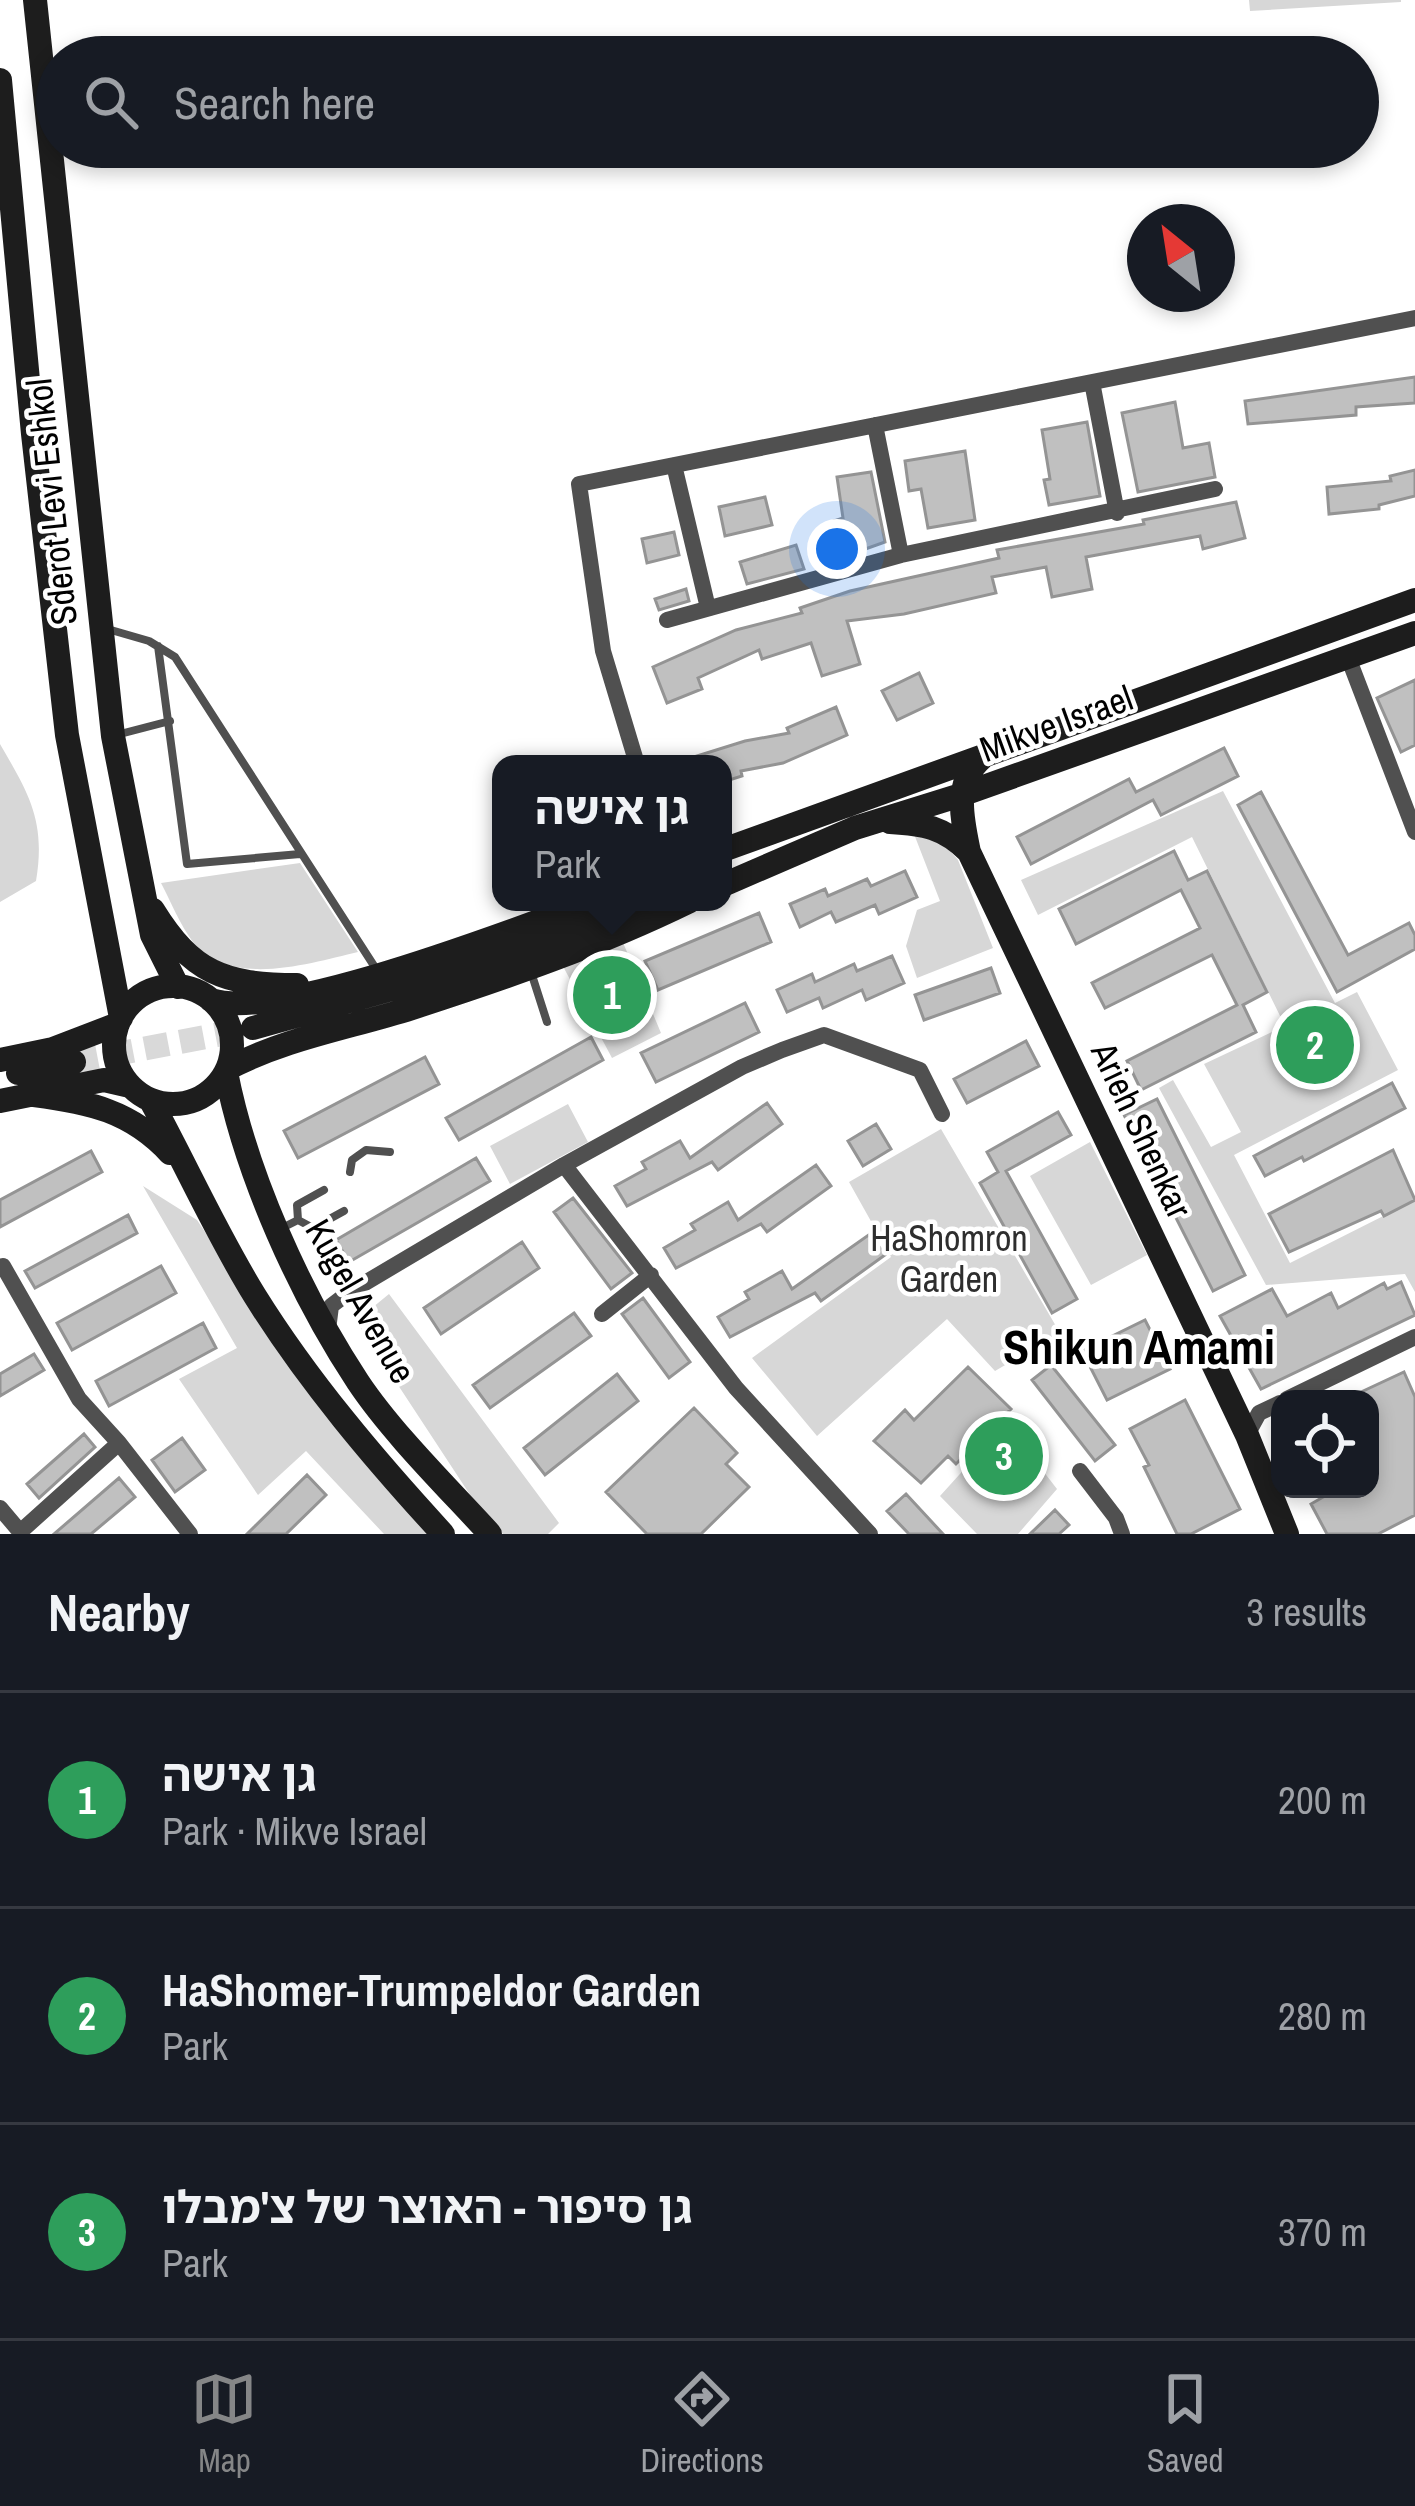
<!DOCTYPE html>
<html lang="en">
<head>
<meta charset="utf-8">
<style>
  :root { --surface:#171b24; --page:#20242c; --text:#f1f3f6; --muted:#9ea1a6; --line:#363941; --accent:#858687 }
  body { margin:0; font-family:"Archivo Narrow","Noto Sans Hebrew",sans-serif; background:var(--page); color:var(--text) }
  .controls { position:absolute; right:36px; bottom:36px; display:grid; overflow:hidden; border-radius:24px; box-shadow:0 6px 18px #0003 }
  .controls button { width:108px; height:108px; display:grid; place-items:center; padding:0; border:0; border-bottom:3px solid var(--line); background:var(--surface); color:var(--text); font:60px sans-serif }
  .compass { position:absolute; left:1127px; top:204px; width:108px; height:108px; border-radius:50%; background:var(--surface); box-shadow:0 6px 18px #0003; rotate:330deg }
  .you { position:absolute; left:837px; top:549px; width:42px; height:42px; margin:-30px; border:9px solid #fff; border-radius:50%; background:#1a73e8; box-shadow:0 0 0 18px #1a73e833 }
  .badge { display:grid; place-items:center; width:78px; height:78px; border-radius:50%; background:var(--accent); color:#fff; font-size:39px; font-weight:700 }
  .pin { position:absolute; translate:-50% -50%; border:6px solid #fff; box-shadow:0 3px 12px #0006 }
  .popup { position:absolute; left:492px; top:755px; width:240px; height:156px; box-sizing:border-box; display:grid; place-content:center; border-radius:24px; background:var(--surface); filter:drop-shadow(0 3px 9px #0005); font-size:39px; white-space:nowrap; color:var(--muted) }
  .popup b { font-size:45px; color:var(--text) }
  .popup::after { content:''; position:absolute; left:50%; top:100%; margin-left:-24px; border:24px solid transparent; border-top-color:var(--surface) }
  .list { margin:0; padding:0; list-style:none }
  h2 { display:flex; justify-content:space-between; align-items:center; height:156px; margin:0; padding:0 48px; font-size:51px }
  h2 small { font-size:39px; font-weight:400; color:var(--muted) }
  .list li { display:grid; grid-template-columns:78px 1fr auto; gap:36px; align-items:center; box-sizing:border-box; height:216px; padding:0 48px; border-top:3px solid var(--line) }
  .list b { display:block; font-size:45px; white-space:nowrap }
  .list p { margin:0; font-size:39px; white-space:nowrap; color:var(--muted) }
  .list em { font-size:39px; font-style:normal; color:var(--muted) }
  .icon { flex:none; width:66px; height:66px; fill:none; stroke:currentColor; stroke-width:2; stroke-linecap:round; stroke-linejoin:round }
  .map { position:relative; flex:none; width:1415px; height:1534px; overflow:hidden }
  .search { position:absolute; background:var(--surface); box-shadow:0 6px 18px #0003; left:36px; right:36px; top:36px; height:132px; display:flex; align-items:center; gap:30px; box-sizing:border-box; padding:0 42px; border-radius:66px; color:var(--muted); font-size:45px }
  .sheet { height:804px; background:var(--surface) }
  nav { display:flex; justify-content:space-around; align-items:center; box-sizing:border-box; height:168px; border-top:3px solid var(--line); background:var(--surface); font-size:33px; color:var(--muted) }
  nav a { display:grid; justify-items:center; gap:6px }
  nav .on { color:var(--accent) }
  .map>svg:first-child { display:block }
  .green { fill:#d7d7d7 }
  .building { fill:#c0c0c0; stroke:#949494; stroke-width:3 }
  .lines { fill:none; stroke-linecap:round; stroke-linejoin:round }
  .secondary-tunnel { stroke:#d9d9d9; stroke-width:24; stroke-dasharray:24 12; stroke-linecap:butt }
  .lane { stroke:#505050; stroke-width:8 }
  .street { stroke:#505050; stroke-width:16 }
  .secondary { stroke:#1d1d1d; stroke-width:24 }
  .labels { text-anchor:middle; stroke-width:9; stroke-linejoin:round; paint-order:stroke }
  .street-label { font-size:36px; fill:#000; stroke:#fff }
  .park-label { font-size:36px; fill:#2e2e2e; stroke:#fff }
  .district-label { font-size:48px; font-weight:bold; fill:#000; stroke:#fff }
</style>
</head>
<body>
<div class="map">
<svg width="1415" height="1534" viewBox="0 0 1415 1534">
  <rect width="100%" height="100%" fill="#fff"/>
  <path class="green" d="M1249,0H1401V2L1250,11Z
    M0,744C29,794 46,821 36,881L0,902Z
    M1223,791L1335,1003L1357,992L1398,1070L1234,1155L1290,1263L1415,1200V1292L1405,1274L1266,1285L1159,1088L1173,1080L1211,1147L1241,1132L1204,1064L1285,1026L1192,837L1038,915L1021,880Z
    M914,834L943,843L958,860L993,948L917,978L906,946L917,910L940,901Z
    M300,863L358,952C310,963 231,989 193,942C180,925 171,902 161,883Z
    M619,933L661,1033L612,1058L558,957Z
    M568,1104L588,1142L510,1184L490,1146Z
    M941,1129L1060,1333L995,1371L947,1319L817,1436L752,1358L891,1257L849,1182Z
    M1090,1142L1147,1255L1091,1285L1030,1176Z
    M143,1186L197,1220L298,1371L429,1534H384L306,1451L258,1495L179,1379L237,1348Z
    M389,1294L559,1523L548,1534H503L480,1510L356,1321Z
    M1006,1423L1057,1489L1018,1534H977L940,1496Z"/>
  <path class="building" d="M1415,377V403L1356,407V415L1248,424L1245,401Z
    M1175,402L1183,448L1209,443L1215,477L1138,492L1122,413Z
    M1087,422L1100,496L1049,505L1044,480L1050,479L1042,430Z
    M965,451L975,520L928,528L921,489L909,491L905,461Z
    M1415,470V496L1379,505V509L1329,514L1327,487L1391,481L1390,476Z
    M871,472L885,542L843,557L831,522L843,518L837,477Z
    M765,497L772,525L725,536L719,507Z
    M1236,502L1245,538L1203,549L1200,536L1086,557L1092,589L1052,597L1046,567L992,577L996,593L904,614L847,621L860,664L822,676L811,643L762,659L759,650L698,678L702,689L667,703L653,667L736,630L802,613L800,608L850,591L999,558L997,550L1144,524L1143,520Z
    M674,532L679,555L647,563L642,539Z
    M796,545L804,569L747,584L740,562Z
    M686,589L689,601L659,610L655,599Z
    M919,673L933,703L897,720L882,691Z
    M1415,680V745L1401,752L1377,698Z
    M836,707L847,735L783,763L741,771L742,776L723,782V764H685L684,760L745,741L789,733L787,728Z
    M1224,748L1238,776L1161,815L1153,800L1031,864L1017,837L1129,779L1136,792Z
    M1261,792L1348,955L1409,923L1415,935V949L1337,992L1238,805Z
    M1174,851L1188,880L1207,871L1267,992L1243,1005L1256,1032L1141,1090L1127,1061L1237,1005L1212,955L1105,1008L1092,983L1200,928L1181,890L1076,944L1059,909Z
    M905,871L917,897L879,914L875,905L836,922L831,912L800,927L790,904L825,889L828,896L867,879L871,886Z
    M759,913L771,942L658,990L645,961Z
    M892,956L904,983L866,1000L862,990L823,1008L819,998L787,1012L777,990L812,974L815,982L854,964L857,971Z
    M991,968L1000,993L924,1020L915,995Z
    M745,1003L759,1032L656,1082L641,1053Z
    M591,1037L603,1060L459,1140L446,1118Z
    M1026,1041L1039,1066L967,1103L954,1079Z
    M425,1057L439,1084L298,1158L284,1131Z
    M1392,1083L1405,1108L1304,1161L1302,1157L1265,1176L1254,1156Z
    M1157,1099L1245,1275L1213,1291L1124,1115Z
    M767,1103L782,1124L718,1170L712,1162L627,1206L615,1186L646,1169L642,1162L680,1141L690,1158Z
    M1058,1112L1071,1135L1006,1171L1077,1299L1052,1313L980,1183L998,1172L987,1152Z
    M876,1124L891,1149L863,1166L848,1141Z
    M1393,1150L1415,1200L1384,1216L1381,1211L1289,1252L1269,1214Z
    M91,1151L102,1172L0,1227V1200Z
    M476,1158L490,1181L349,1262L336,1240Z
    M816,1165L831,1186L767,1232L761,1224L676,1268L664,1248L695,1230L691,1224L728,1202L738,1220Z
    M573,1198L632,1273L611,1289L554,1212Z
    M128,1215L137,1233L35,1288L25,1271Z
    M870,1234L885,1255L821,1301L815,1293L730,1337L718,1317L749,1299L745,1292L782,1271L792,1289Z
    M522,1242L539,1268L441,1334L424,1308Z
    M161,1266L176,1293L72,1350L57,1323Z
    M1401,1282L1415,1315L1261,1389L1220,1316L1272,1289L1287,1316L1331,1293L1338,1308L1384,1283L1387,1289Z
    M643,1298L690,1362L669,1378L622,1314Z
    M574,1313L591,1336L490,1408L473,1385Z
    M1145,1320L1170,1369L1107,1400L1082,1351Z
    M203,1323L216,1348L109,1406L96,1381Z
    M34,1354L44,1370L0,1396V1374Z
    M1051,1365L1115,1445L1095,1461L1032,1380Z
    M968,1367L1011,1409L956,1464L948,1456L921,1483L874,1441L905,1410L914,1420Z
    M1404,1372L1415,1397V1515L1378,1534H1327L1311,1504L1337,1489H1370V1399H1346Z
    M617,1374L638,1401L545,1475L524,1448Z
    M1185,1400L1240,1509L1191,1534H1177L1144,1467L1149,1465L1130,1429Z
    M694,1408L737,1453L726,1464L749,1487L701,1534H647L606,1492Z
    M84,1434L95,1447L39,1498L27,1484Z
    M182,1438L205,1470L175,1492L152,1460Z
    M307,1475L326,1495L286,1534H247Z
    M119,1478L135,1497L91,1534H54Z
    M906,1494L943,1534H909L887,1511Z
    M1055,1510L1069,1525L1059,1534H1030Z"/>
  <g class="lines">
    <path class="secondary-tunnel" d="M74,1062L253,1028"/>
    <path class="lane" d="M104,628L149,641L175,657L378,972
      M158,646L187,864L300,854
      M120,734L170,721
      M531,972L547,1022
      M350,1172L352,1160L366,1150L390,1152
      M298,1220L313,1228L344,1211
      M282,1228L298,1220L297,1205L324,1190"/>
    <path class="street" d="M1092,382L1117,513
      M875,425L901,555
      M674,465L708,608
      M667,620L901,555L1215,489
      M1348,657L1415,832
      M637,764L603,651L579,484L1415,318
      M564,1165L736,1388L870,1534
      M3,1266L79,1399L119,1443L190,1534
      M602,1314L651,1275
      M328,1330L331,1306L348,1293L564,1165L742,1067L782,1050L824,1035L920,1070L942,1114
      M1287,1399L1415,1337
      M1247,1435L1259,1413L1280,1403
      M1080,1471L1116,1518L1122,1534
      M0,1508L22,1534
      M20,1532L119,1443"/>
    <path class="secondary" d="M35,0L113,736L152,935L178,987
      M0,80L33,434L67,735L121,1018
      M982,758C953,783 962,818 969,852L1247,1435L1287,1534
      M890,822C924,824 944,827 969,852
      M723,850L1415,600
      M723,885L855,828L961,795L1415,633
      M153,910C192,973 224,985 297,985
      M114 1045a59 59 0 1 1 118 0a59 59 0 1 1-118 0Z
      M211,1000C279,1022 516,929 591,902
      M253,1028L456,971L639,902
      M0,1060L53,1049L118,1024
      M227,1069C286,1038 349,1028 412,1008C505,978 600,945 688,902
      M226,1072C246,1175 300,1294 358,1382C392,1433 448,1488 490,1534
      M18,1073L74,1062
      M34,1095C89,1102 131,1111 170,1153
      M0,1101L104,1080L130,1086
      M151,1101C186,1165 216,1233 255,1296C308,1381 375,1460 443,1534"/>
  </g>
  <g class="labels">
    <g class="street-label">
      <text transform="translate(51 502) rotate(-96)" y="13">Sderot Levi Eshkol</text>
      <text transform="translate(1056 723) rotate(-20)" y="13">Mikve Israel</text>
      <text transform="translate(1142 1130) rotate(65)" y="13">Arieh Shenkar</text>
      <text transform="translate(361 1301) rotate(60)" y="13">Kugel Avenue</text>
    </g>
    <g class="park-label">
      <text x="949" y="1251">HaShomron<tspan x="949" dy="41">Garden</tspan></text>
    </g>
    <g class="district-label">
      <text x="1139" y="1364">Shikun Amami</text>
    </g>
  </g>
</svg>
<div class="controls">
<button><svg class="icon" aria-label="locate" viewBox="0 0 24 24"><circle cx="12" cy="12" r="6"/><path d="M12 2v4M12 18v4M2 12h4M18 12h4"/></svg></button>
</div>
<svg class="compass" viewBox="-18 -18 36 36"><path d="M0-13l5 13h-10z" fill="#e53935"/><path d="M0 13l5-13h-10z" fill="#9ea1a6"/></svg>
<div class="you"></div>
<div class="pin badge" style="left:612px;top:995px;background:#2e9e5b">1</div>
<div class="popup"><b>גן אישה</b>Park</div>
<div class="pin badge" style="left:1315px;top:1045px;background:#2e9e5b">2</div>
<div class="pin badge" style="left:1004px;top:1456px;background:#2e9e5b">3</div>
<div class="search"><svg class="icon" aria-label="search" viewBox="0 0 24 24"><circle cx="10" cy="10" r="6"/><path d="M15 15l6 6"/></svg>Search here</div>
</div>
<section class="sheet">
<h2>Nearby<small>3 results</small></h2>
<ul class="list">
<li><span class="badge" style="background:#2e9e5b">1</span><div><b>גן אישה</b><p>Park · Mikve Israel</p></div><em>200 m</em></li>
<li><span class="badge" style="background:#2e9e5b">2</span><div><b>HaShomer-Trumpeldor Garden</b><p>Park</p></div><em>280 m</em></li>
<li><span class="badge" style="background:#2e9e5b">3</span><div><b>גן סיפור - האוצר של צ'מבלו</b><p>Park</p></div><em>370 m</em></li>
</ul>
</section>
<nav>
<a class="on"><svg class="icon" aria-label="map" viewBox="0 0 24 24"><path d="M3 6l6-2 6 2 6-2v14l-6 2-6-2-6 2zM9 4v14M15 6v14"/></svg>Map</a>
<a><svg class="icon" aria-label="directions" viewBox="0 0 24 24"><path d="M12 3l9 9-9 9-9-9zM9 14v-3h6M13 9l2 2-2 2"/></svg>Directions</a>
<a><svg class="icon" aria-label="saved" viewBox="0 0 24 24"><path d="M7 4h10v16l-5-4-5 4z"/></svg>Saved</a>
</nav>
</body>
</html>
